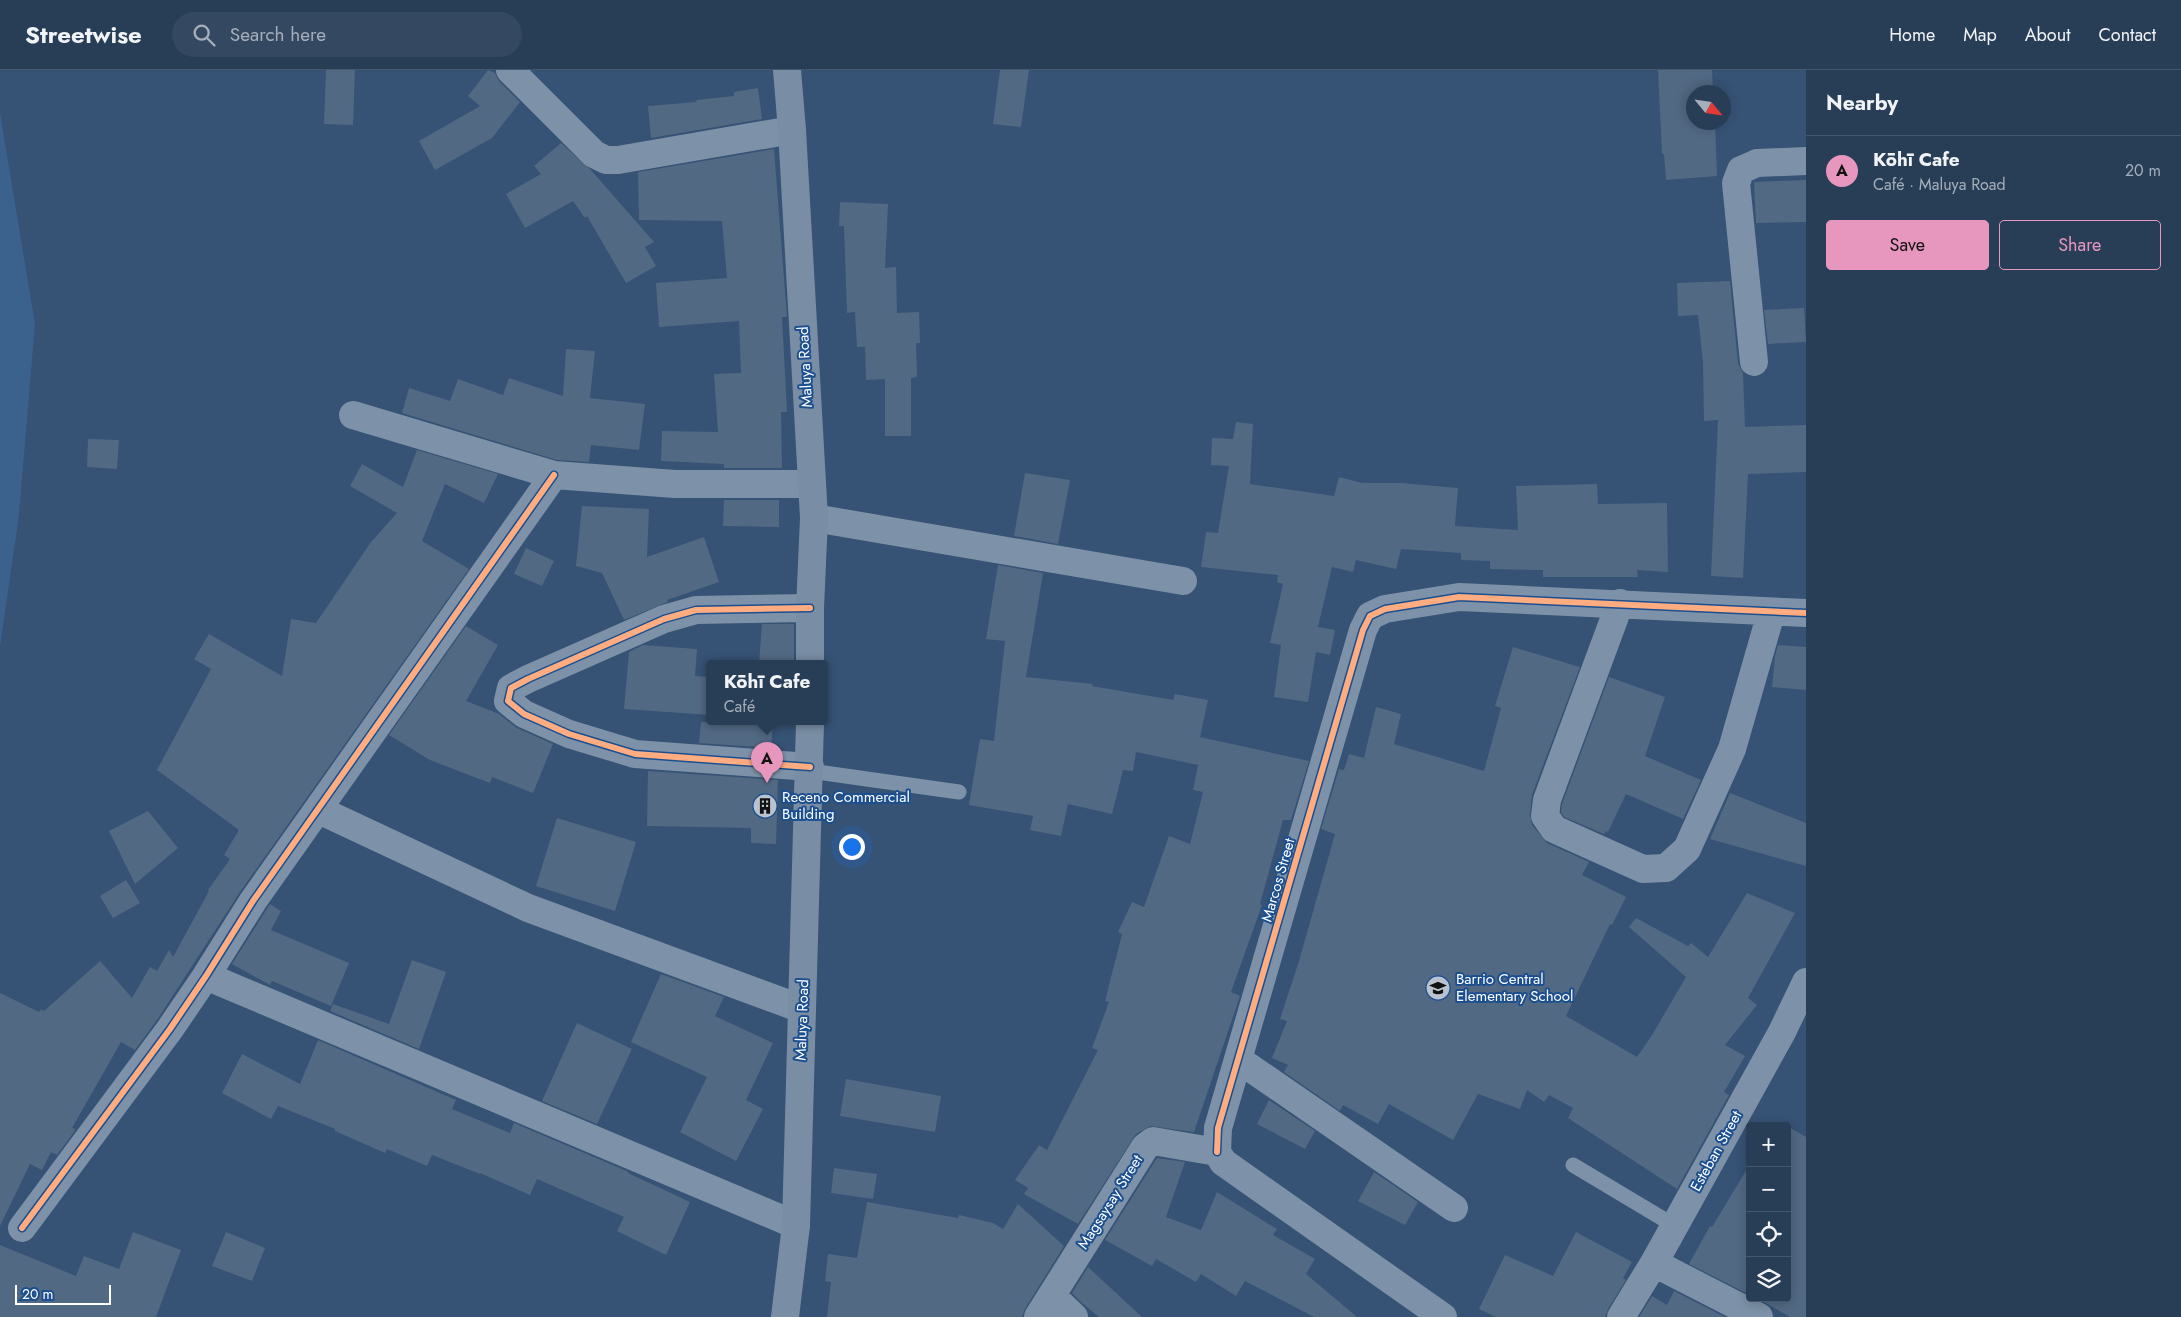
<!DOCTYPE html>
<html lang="en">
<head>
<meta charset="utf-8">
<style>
  :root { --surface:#283e57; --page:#344961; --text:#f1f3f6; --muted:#a5aeba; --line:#44576d; --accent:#e797bd }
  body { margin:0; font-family:Jost,sans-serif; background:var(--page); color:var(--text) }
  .controls { position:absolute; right:15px; bottom:15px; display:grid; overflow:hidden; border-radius:5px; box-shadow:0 2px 12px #0003 }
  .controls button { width:45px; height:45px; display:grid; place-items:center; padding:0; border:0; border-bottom:1px solid var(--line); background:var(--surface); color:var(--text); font:25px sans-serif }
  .compass { position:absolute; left:1686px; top:15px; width:45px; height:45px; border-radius:50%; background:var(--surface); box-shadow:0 2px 12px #0003; rotate:119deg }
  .scale { position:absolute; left:15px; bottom:12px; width:96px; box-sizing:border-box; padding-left:5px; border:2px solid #fff; border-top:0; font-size:14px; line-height:18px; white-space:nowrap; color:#fff; -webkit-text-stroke:4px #1b4f8f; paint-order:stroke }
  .you { position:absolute; left:851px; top:776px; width:18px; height:18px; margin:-12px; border:4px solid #fff; border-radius:50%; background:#1a73e8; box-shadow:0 0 0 8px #1a73e833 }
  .badge { display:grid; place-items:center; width:32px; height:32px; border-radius:50%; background:var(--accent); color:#111; font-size:16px; font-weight:700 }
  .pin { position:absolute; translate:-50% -41px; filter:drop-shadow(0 1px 2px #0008) }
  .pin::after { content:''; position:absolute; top:26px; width:18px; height:15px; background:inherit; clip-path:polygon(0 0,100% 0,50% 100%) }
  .popup { position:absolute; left:706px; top:590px; width:122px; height:65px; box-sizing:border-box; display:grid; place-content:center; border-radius:5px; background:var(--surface); filter:drop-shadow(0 1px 4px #0005); font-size:16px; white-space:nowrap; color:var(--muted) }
  .popup b { font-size:19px; color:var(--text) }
  .popup::after { content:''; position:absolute; left:50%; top:100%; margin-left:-10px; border:10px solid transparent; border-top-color:var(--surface) }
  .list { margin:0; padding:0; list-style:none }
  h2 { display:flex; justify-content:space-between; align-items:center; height:65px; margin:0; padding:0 20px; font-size:21px }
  h2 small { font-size:16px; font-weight:400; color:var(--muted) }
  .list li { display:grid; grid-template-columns:32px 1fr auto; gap:15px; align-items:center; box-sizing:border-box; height:70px; padding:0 20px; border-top:1px solid var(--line) }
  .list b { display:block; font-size:19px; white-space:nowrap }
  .list p { margin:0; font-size:16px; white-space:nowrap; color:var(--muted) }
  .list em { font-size:16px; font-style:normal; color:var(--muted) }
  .actions { display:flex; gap:10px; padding:15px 20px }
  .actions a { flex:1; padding:11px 0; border:1px solid var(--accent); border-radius:5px; text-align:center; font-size:18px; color:var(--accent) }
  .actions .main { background:var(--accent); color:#111 }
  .icon { flex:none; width:28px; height:28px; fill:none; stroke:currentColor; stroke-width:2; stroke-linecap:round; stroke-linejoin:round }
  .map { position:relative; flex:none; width:1806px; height:1247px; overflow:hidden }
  header { display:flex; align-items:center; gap:30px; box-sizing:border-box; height:70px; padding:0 25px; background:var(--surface); border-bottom:1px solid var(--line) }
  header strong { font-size:24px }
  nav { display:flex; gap:28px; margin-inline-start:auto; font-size:18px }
  .search { width:350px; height:45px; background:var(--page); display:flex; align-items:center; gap:12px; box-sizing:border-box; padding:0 18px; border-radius:28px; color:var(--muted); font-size:19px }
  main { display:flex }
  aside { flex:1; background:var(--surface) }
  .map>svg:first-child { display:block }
  .water { fill:#3b618d }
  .building { fill:#526984 }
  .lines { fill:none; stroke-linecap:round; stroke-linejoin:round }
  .lane { stroke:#7d92a8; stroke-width:15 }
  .street { stroke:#7d92a8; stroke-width:28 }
  .secondary { stroke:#798da4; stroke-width:28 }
  .cycleway-casing { stroke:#1b4f8f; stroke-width:9 }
  .cycleway { stroke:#ffac80; stroke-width:6 }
  .labels { text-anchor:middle; stroke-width:4; stroke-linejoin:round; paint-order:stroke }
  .street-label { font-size:15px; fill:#fff; stroke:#1b4f8f }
  .poi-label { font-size:15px; fill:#fff; stroke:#1b4f8f; text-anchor:start }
</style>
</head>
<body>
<header>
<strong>Streetwise</strong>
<div class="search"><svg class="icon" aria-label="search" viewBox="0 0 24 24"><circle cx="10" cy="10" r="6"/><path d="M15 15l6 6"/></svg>Search here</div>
<nav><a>Home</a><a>Map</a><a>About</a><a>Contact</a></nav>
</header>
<main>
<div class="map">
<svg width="1806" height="1247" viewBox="0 0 1806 1247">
  <rect width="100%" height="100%" fill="#365274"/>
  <path class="water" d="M0,43L35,254L19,445L0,577Z"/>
  <path class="building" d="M326,0H355L353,55L324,54Z
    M488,0L495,3L499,11L520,32L492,68L435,100L419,71L480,36L468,26Z
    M1000,0H1029L1021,57L993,54Z
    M1658,0H1712L1713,22H1694V52H1715L1717,106L1666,110L1664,84H1662Z
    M758,18L762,49L651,68L648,36L697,32L696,30L734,26V22Z
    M561,73L590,99L654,172L645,177L656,196L626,213L587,146L585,148L573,131L525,158L506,124L541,104L534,96Z
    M774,79L787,247H782L787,342H781L782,398H724V394L661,391L662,361L718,362L714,304L741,303L739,251L659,257L656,213L727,208L722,151L639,150L638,102Z
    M1806,110V152L1756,153L1754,112Z
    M840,132L888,134L885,198L896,197L897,243L919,242L920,273H916L917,307L911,308V366H885V309L866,310L865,277H857L855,242L847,243L844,156H839Z
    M1730,211L1738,294L1743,303L1745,357L1806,355V402L1748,404L1743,508L1711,506L1718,350L1704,351L1703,293L1698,245L1678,246L1677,213Z
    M1804,238L1806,272L1768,274L1764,240Z
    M566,279L595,281L590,328L645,334L639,380L591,375L589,392L557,390L402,343L409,318L450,331L458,309L503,325L509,308L563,326Z
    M1236,352L1253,354L1250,414L1334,426L1339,407L1362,413H1401L1458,418L1455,456L1518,460L1516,416L1597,414L1598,434L1667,433L1668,502L1637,500L1638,507H1543V500L1490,499V491L1461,490V483L1401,479L1396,499L1356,490L1353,502L1332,497L1318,557L1335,560L1330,585L1316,582L1308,632L1274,627L1281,575L1270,573L1283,514L1277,512L1278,505L1201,497L1206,462L1218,463L1229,396L1211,395L1212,368L1233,369Z
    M88,369L119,370L117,399L87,397Z
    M417,380L498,404L484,433L445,414L422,471L469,499L240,822L157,950L135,980L121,972L72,1058L75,1059L74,1062L57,1085L51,1082L42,1100L30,1094L0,1156V923L39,942L41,939L44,941L100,891L132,928L150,897L157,901L169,880L173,887L209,821L208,820L230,789L224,785L239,760L157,700L211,599L194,589L209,564L282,606L291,549L316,553L371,472L397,443L350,416L362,394L403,417Z
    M1025,403L1070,410L1058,474L1014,466Z
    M724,430H779V457L723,456Z
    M582,436L649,439L647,487L704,467L719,512L667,530L668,532L624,550L602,503L576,496Z
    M526,478L554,491L542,516L514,504Z
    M998,495L1043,503L1026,607L1093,614L1092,616L1173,630L1175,624L1208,630L1200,667L1309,691L1291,750H1283L1260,834L1262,835L1231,922L1240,926L1194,1062L1150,1056L1136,1064L1078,1154L1024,1124L1028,1118L1015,1110L1039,1075L1047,1080L1098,980L1092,978L1109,932L1105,931L1122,864L1118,862L1132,832L1144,837L1169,766L1190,774L1203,722L1193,720L1198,695L1136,682L1133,701L1123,700L1112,744L1068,734L1061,766L1030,760L1033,746L969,735L980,669L994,671L1005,571L986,569Z
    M762,554H794V594H759Z
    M466,556L498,575L466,631L499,644L517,658L553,674L533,723L492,707L490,713L430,690L389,665Z
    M643,575L697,579L695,606L710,607V645L624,639L629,582Z
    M1778,575L1806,577V620L1772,617L1775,586Z
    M1513,577L1580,597L1532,725L1530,744L1532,755L1547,773L1589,792L1582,805L1626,827L1612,855L1610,854L1566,946L1637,987L1652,965L1686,907L1629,857L1636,848L1688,876L1691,873L1708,887L1747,823L1795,843L1748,928L1757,935L1725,975L1745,986L1724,1022L1729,1025L1677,1119L1568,1048L1573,1038L1549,1025L1544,1032L1527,1020L1520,1039L1478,1024L1453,1070L1389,1034L1378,1054L1343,1035L1340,1041L1284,1002L1288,995L1272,988L1287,951L1280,949L1299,891L1335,764L1321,759L1339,699L1344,700L1349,684L1364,688L1376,637L1401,644L1394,674L1484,701L1501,638L1495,636Z
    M1609,607L1665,627L1645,686L1701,710L1683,749L1626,724L1608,762L1606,761L1604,764L1564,747L1561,742L1562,734Z
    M701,652H773L771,678L699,673Z
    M648,701L778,710L776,774L751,773V758L647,756Z
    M1730,723L1806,753V796L1710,769Z
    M148,741L178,778L135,814L109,761Z
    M557,748L636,772L615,841L536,816Z
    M126,810L140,833L113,848L100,826Z
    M270,834L281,841L271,860L349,893L331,936L272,911L270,915L232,894Z
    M412,890L446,902L419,979L330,941L333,934L389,954Z
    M661,904L724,927L715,946L773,973L746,1030L763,1039L736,1091L680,1062L707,1007L631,972Z
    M577,953L632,979L597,1054L542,1031Z
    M318,970L456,1030L452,1039L510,1063L514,1053L629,1102L628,1103L690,1132L666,1185L617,1161L624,1147L537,1109L530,1125L480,1103V1104L432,1085L427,1096L387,1079L385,1083L335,1061V1059L278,1036L271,1049L222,1023L242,984L300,1014Z
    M846,1009L941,1026L935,1062L840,1046Z
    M1269,1030L1315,1061L1305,1079L1257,1054Z
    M1787,1056L1806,1067V1247H1790L1757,1228H1787Z
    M1157,1088L1185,1092L1166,1147L1201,1160L1217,1122L1277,1159L1273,1165L1315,1189L1306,1204L1357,1247H1314L1245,1211L1236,1226L1201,1204L1196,1212L1156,1189L1152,1196L1105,1170Z
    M1750,1094V1225L1689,1194L1710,1156L1712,1157Z
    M834,1098L877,1104L873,1129L831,1123Z
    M1374,1102L1418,1132L1405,1155L1358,1131Z
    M867,1132L958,1148L959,1145L993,1153L1003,1159L1018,1134L1064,1176L1025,1239L1022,1247H827L831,1212L825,1211L828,1184L857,1188Z
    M133,1162L181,1180L156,1247H0V1175L76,1206L84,1186L119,1199Z
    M226,1162L265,1178L252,1211L212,1196Z
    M1576,1162L1632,1192L1623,1208L1626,1210L1608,1239L1605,1247H1496L1479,1239L1505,1185L1553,1206Z
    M1088,1197L1142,1247H1099L1082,1233L1072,1223Z
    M1674,1221L1725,1247H1639L1652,1226L1667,1235Z"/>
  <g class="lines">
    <path class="lane" d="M810,701L959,722
      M1573,1095L1675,1156"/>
    <path class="street" d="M510,0L594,84L606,90H618L792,60
      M1754,292L1736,113L1741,100L1757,93L1806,91
      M353,345L554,405L675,414H812
      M814,448L1183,511
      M1620,533L1547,730L1545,746L1554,759L1643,799L1666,798L1687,779L1732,679L1771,543
      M810,697L635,684L569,664L524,644L508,631L511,618L528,609L664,549L696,540L810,538
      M319,740L528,838L802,939
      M206,906L796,1155
      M1239,990L1454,1138
      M1217,1082L1218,1058L1363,560L1370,546L1385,539L1459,527L1806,543
      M1217,1082L1223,1092L1443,1247
      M22,1158L170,959L206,906L253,831L554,405
      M1654,1193L1759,1247
      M1052,1226L1074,1247
      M1038,1247L1145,1077L1153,1071L1217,1082
      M1621,1247L1654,1193L1782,962L1806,912"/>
    <path class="secondary" d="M787,0L792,60L814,448L810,538V594
      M785,1247L796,1155L810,652"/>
    <defs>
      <path id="cycleway" d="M810,697L635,684L569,664L524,644L508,631L511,618L528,609L664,549L696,540L810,538
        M1217,1082L1218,1058L1363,560L1370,546L1385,539L1459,527L1806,543
        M22,1158L170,959L206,906L253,831L554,405"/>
    </defs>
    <use href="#cycleway" class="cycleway-casing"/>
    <use href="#cycleway" class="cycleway"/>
  </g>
  <defs>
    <symbol id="building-disc" viewBox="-11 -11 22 22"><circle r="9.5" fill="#b9c2ce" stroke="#1b4f8f"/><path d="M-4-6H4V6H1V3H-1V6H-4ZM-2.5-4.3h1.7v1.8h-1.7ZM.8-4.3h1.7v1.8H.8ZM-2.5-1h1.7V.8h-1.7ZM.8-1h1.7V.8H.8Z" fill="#111"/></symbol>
    <symbol id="school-disc" viewBox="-11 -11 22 22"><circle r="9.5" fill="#b9c2ce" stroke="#1b4f8f"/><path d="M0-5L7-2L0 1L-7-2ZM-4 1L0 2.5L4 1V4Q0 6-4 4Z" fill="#111"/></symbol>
  </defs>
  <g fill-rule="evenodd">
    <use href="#building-disc" x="751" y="722" width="28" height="28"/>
    <use href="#school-disc" x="1424" y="904" width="28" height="28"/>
  </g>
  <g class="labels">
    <g class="street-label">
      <text transform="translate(805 297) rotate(-93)" y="5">Maluya Road</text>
      <text transform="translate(1278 810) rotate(-74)" y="5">Marcos Street</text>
      <text transform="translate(802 950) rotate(-88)" y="5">Maluya Road</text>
      <text transform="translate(1716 1081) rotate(-61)" y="5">Esteban Street</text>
      <text transform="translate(1110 1132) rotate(-58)" y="5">Magsaysay Street</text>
    </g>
    <g class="poi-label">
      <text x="782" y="732">Receno Commercial<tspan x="782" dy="17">Building</tspan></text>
      <text x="1456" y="914">Barrio Central<tspan x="1456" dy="17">Elementary School</tspan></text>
    </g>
  </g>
</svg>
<div class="controls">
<button>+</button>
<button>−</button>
<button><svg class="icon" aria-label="locate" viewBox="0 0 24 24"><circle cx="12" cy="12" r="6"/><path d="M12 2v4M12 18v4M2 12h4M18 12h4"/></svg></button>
<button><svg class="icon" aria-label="layers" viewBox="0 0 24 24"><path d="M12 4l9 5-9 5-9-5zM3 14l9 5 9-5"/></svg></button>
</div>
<svg class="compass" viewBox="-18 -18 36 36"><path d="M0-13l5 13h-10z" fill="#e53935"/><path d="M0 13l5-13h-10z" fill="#a5aeba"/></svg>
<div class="scale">20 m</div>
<div class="you"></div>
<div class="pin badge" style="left:767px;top:713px">A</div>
<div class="popup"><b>Kōhī Cafe</b>Café</div>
</div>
<aside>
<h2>Nearby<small></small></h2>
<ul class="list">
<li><span class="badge">A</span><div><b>Kōhī Cafe</b><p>Café · Maluya Road</p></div><em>20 m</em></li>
</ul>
<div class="actions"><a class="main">Save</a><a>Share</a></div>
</aside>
</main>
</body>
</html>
